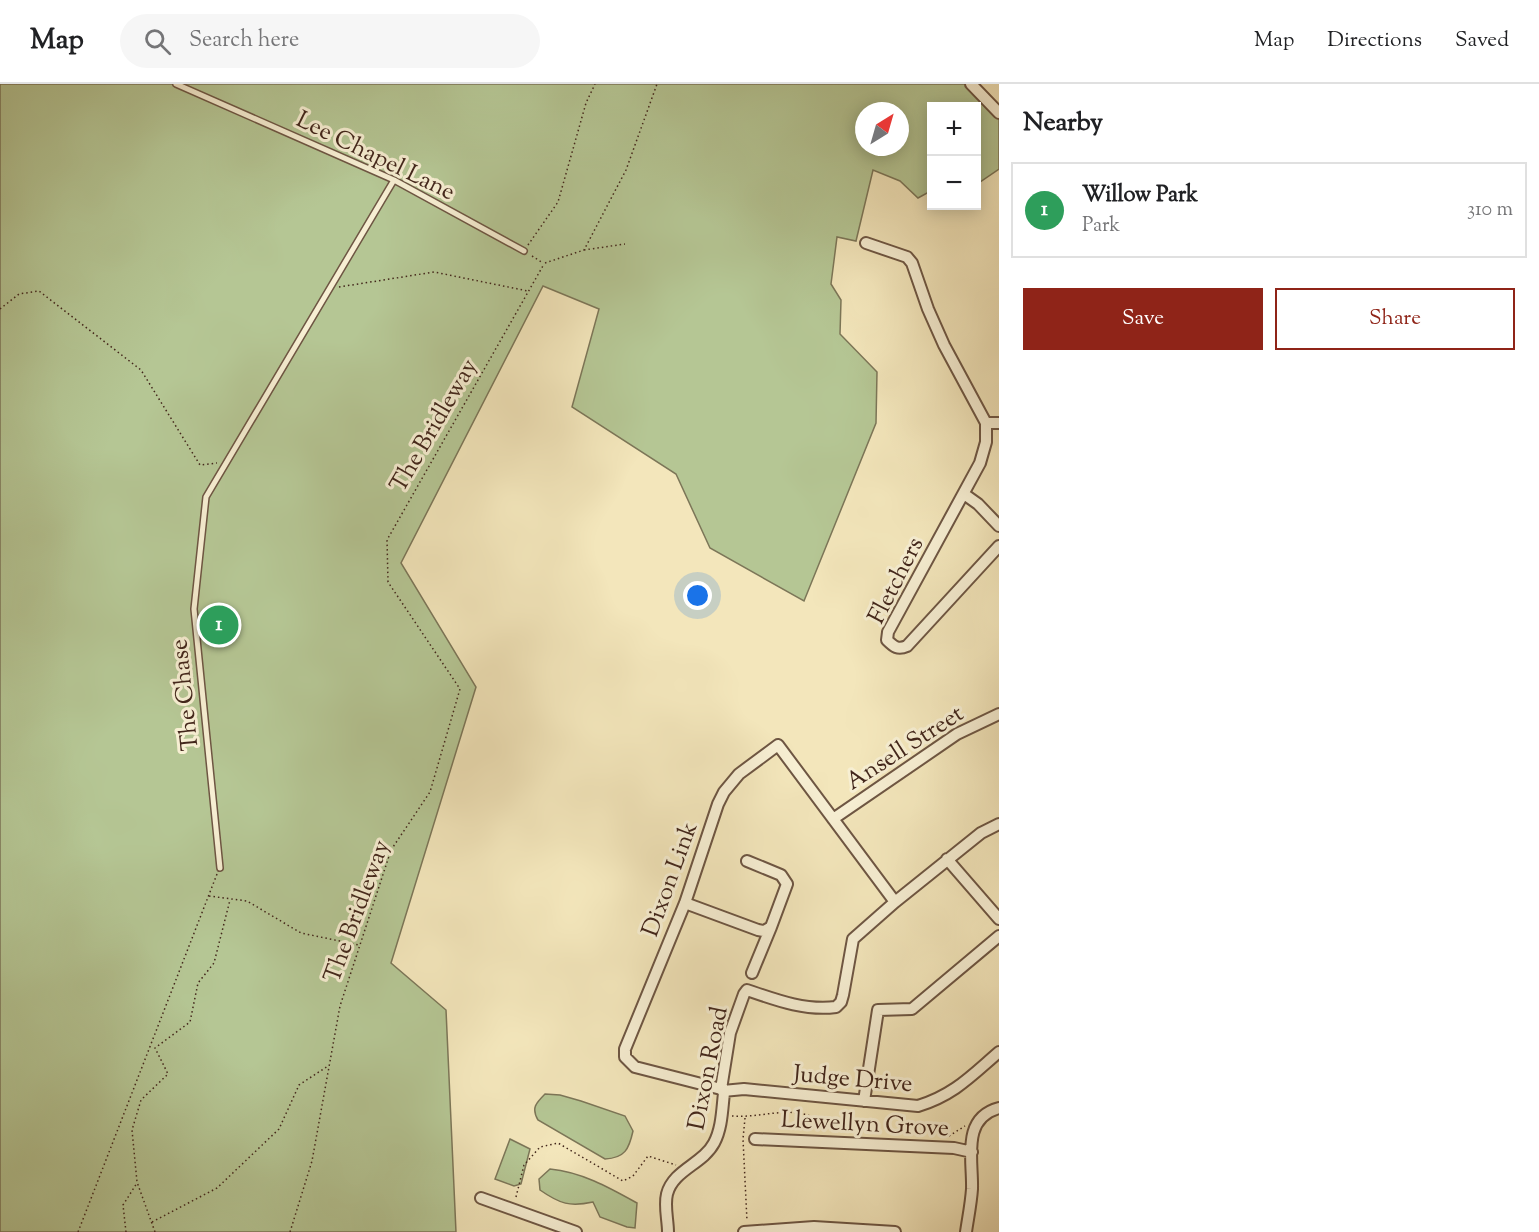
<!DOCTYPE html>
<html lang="en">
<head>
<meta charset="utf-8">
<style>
  :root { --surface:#fff; --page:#f6f6f6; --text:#202124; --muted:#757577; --line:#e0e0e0; --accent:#8f2418 }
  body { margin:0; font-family:"Sorts Mill Goudy",serif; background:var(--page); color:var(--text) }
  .controls { position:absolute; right:18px; top:18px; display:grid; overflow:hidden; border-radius:0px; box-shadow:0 3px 15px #0003 }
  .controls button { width:54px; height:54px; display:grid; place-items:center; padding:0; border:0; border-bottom:2px solid var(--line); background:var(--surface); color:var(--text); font:30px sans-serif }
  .compass { position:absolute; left:855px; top:18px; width:54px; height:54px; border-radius:50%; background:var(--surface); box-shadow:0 3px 15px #0003; rotate:37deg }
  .you { position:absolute; left:698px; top:512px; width:21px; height:21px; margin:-15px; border:4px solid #fff; border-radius:50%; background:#1a73e8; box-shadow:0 0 0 9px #1a73e833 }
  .badge { display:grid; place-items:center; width:39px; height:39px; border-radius:50%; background:var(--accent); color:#fff; font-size:20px; font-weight:700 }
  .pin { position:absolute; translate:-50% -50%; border:3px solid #fff; box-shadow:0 2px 6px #0006 }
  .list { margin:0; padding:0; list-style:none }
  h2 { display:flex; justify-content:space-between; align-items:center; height:78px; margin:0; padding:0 24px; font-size:26px }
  h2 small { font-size:20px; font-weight:400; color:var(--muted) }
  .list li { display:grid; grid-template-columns:39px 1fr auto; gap:18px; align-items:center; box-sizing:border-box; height:96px; margin:0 12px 12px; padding:0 12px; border:2px solid var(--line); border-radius:0px }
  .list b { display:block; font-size:22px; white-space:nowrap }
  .list p { margin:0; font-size:20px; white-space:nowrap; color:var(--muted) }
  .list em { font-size:20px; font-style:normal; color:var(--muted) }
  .actions { display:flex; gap:12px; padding:18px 24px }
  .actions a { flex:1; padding:14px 0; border:2px solid var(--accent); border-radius:0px; text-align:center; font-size:21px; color:var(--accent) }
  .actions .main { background:var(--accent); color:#fff }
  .icon { flex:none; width:33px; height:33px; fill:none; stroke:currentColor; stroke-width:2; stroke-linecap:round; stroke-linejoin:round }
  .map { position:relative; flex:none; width:999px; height:1148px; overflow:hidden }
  header { display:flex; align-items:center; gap:36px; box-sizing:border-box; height:84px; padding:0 30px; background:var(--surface); border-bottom:2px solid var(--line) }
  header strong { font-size:28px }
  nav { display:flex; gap:33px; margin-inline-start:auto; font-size:21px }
  .search { width:420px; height:54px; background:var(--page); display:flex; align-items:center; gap:15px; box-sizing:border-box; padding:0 21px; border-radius:33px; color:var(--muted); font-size:22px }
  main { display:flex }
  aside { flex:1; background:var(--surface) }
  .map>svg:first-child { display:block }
  .green { fill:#b5c694; stroke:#7c7658; stroke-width:1.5; fill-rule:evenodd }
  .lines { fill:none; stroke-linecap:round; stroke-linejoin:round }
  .lane-casing { stroke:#6e5643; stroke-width:8 }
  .street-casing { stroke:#6e5643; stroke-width:14 }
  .path { stroke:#42261b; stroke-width:1.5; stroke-dasharray:1.5 3; stroke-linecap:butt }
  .lane { stroke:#f7efd3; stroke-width:5 }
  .street { stroke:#f7efd3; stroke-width:10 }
  .labels { text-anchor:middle; stroke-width:6; stroke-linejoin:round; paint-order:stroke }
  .street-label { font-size:24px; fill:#42261b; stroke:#f7efd3 }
</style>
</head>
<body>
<header>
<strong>Map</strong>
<div class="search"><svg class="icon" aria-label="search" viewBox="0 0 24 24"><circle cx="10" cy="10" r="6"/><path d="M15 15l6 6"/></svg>Search here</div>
<nav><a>Map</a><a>Directions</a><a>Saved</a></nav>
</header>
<main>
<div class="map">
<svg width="999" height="1148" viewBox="0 0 999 1148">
  <rect width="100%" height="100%" fill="#f3e6bb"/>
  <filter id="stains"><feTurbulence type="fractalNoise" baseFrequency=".00333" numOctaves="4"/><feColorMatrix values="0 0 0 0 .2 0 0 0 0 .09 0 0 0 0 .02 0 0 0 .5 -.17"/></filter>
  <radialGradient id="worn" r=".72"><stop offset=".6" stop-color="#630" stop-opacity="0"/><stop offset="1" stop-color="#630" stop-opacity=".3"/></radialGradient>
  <path class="green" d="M0,0H971L999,29V85L977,100L976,22H932L931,109H927L918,114L900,97L873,86L856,157L837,153L831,200L841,216L840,250L877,288L876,339L804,517L710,464L676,390L572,323L599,225L543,202L401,479L476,603L391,879L446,926L456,1148H0ZM864,27H900V63H864Z
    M545,1010L560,1011L581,1017L625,1032L633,1047C629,1065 625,1074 605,1075L538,1036C531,1024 536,1019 545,1010Z
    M510,1055L530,1065L521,1100L514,1102L495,1095Z
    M550,1085C582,1088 610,1104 637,1119L635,1144L627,1143L600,1133L593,1118C570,1123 560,1120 540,1106L539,1095Z"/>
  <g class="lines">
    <defs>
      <path id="lane" d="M176,0L394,96L524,167
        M220,784L194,525L206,413L394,96"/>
      <path id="street" d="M971,0L999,29
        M866,159L907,173L912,179L928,225L944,261L986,339H999
        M986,339V358L980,379L888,548L887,556C894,563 898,566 907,562L999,462
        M964,410L978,420L999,442
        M833,735L957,650L999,630
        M947,775L999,835
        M685,819L758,846L764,847L771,843L787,800L781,791L747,777
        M752,889L771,843
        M721,1005L635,983L625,973V965L685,819L718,720L724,708L739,690L778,661L895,818
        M723,1007L744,1005L918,1022C954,1011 971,992 999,968
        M864,1017L878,926L912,925L999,852
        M755,1055L954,1064L972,1068
        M481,1114L576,1148
        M668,1148C668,1136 664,1122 667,1110C673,1086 703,1080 714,1059C722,1044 722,1026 724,1009L721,1005L730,949L744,910L747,906C776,916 805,927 836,923L841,918L843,911L853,855L895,818L981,749L999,740
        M744,1148L814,1143L895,1148
        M966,1148C968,1134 971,1120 972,1105C973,1076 961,1034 999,1024"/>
    </defs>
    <use href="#lane" class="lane-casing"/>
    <use href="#street" class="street-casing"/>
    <path class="path" d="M528,161L558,118L586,19L595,0
      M584,166L625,160
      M532,172L543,179
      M545,179L584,166L626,86L657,0
      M339,203L434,188L528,207
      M0,225L19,210L39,207L141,286L200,381L217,379
      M209,812L247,817L301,849L359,861
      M732,1032C754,1034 777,1026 799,1029C817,1032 832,1043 849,1048
      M745,1034L743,1055L747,1137
      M949,1052L965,1042
      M516,1113L524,1081L540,1063L558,1059L623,1097L633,1092L648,1072L676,1081
      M152,1138L217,1104L279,1045L299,1001L328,982
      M78,1148L217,790
      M126,1148L123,1121L137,1099
      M155,1148L137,1098L132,1046L141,1016L168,990L155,964L190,938L198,899L214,879L230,816
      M290,1148L312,1077L340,922L391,766L430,708L460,605L388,498L387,456L544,180"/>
    <use href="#lane" class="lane"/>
    <use href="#street" class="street"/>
  </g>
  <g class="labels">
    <g class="street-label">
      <text transform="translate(376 71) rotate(26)" y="8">Lee Chapel Lane</text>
      <text transform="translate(433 341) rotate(-60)" y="8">The Bridleway</text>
      <text transform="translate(895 496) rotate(-63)" y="8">Fletchers</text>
      <text transform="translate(184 611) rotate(-96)" y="8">The Chase</text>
      <text transform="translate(904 663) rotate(-33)" y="8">Ansell Street</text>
      <text transform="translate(669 795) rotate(-70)" y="8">Dixon Link</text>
      <text transform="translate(356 827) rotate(-70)" y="8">The Bridleway</text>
      <text transform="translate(707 984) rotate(-79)" y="8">Dixon Road</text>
      <text transform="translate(853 994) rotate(5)" y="8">Judge Drive</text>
      <text transform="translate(865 1039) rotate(3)" y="8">Llewellyn Grove</text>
    </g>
  </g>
  <rect width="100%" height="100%" filter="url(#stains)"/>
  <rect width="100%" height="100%" fill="url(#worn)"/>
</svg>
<div class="controls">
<button>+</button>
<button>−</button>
</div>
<svg class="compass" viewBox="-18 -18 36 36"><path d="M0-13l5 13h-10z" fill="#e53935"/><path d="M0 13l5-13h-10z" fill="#757577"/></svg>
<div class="you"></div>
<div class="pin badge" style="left:219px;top:541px;background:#2e9e5b">1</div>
</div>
<aside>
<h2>Nearby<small></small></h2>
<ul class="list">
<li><span class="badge" style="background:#2e9e5b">1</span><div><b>Willow Park</b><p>Park</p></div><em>310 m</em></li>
</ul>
<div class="actions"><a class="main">Save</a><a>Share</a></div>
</aside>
</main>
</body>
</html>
